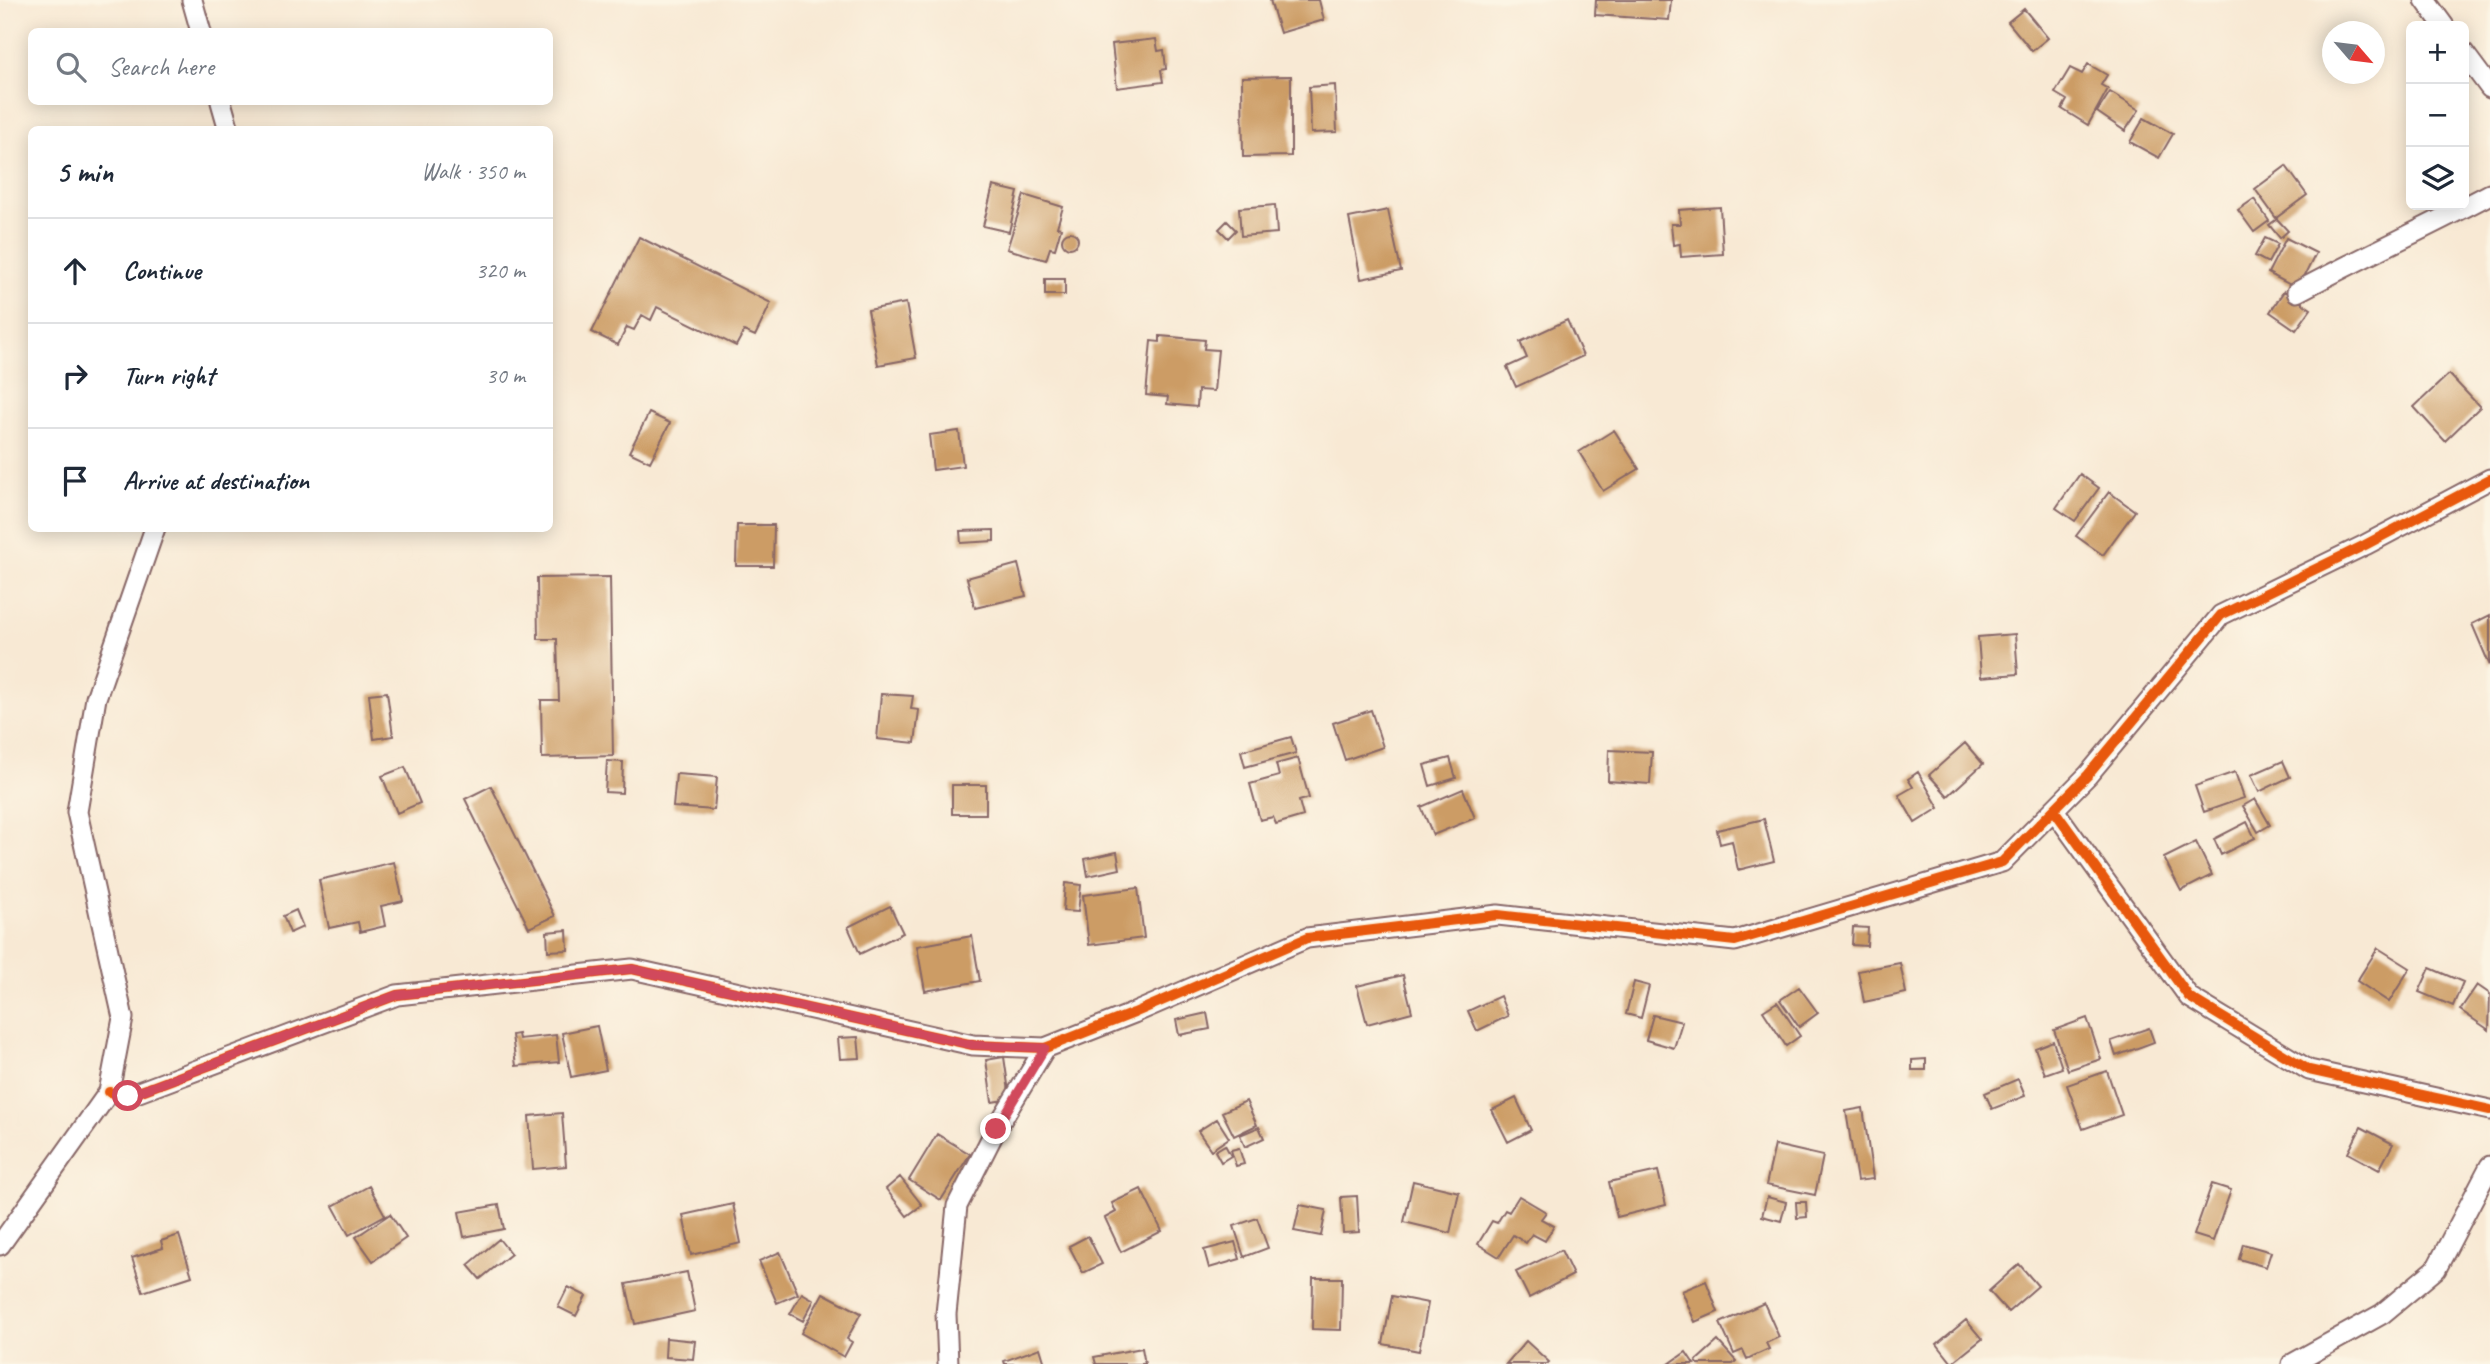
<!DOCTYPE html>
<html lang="en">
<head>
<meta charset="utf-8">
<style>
  :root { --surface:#fff; --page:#f6f6f7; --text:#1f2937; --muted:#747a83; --line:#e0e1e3 }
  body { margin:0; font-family:Caveat,sans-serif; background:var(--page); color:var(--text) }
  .controls { position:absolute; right:21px; top:21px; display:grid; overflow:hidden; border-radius:10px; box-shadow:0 4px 18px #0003 }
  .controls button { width:63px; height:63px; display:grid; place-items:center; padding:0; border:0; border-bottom:2px solid var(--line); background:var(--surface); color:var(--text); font:35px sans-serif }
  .compass { position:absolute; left:2322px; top:21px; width:63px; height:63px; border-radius:50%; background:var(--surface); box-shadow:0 4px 18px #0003; rotate:118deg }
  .stop { position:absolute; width:21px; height:21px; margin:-16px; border:5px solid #d1495b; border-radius:50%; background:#fff }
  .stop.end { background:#d1495b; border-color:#fff; box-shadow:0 2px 7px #0008 }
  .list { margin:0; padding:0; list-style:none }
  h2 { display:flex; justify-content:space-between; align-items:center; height:91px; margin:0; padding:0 28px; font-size:30px }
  h2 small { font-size:23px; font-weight:400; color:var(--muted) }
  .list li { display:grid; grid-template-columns:46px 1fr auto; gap:21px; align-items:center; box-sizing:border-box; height:105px; padding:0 28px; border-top:2px solid var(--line) }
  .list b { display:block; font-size:26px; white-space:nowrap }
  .list em { font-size:23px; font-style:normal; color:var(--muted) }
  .icon { flex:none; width:38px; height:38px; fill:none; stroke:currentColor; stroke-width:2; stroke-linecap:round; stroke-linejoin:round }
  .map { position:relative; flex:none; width:2490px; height:1364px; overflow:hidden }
  .search { position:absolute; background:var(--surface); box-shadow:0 4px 18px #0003; left:28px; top:28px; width:525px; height:77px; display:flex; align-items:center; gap:18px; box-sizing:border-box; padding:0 24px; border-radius:10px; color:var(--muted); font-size:26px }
  .panel { position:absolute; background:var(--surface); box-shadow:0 4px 18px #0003; left:28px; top:126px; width:525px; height:406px; border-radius:10px }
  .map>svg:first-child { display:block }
  .building { fill:#cc9c65 }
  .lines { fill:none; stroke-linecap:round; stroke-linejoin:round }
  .street-casing { stroke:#876666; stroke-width:23 }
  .street { stroke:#fff; stroke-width:19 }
  .cycleway-casing { stroke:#fcf5e5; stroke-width:15 }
  .cycleway { stroke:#e8590c; stroke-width:10 }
  .route { stroke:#d1495b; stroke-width:9 }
</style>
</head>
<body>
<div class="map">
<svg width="2490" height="1364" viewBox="0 0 2490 1364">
  <rect width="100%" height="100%" fill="#fcf5e5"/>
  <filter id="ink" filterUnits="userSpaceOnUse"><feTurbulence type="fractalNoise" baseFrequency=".0143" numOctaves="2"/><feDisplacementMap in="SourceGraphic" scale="14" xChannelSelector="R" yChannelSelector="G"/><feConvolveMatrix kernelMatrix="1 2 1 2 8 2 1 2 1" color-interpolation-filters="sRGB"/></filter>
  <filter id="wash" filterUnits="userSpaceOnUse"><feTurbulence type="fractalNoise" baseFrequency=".00686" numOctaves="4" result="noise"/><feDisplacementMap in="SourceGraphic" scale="28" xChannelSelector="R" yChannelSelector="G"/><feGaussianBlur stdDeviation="1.57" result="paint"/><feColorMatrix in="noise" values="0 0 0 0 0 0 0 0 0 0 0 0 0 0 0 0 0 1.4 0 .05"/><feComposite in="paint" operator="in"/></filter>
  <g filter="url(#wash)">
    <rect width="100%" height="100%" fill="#f8e9d4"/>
    <g id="blocks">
      <path class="building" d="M1270,0H1319L1324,20L1280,33Z
        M1596,0H1671L1669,20L1595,15Z
        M2024,9L2048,38L2032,51L2008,22Z
        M1156,39L1158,51L1164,50L1166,69L1161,70L1163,82L1117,88L1112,44Z
        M2088,64L2107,75L2101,85L2108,89L2088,125L2062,109L2067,100L2055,93L2070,68L2082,74Z
        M1291,76V156L1243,157L1242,77Z
        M1335,85L1337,132L1311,133L1309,87Z
        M2110,92L2139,110L2125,131L2097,112Z
        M2144,118L2173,134L2159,158L2130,142Z
        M2286,166L2307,195L2276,218L2255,189Z
        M993,186L1018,192L1009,232L983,226Z
        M1024,195L1063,207L1057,227L1061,228L1055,249L1050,248L1046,260L1007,249Z
        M2254,199L2269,221L2254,232L2238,210Z
        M1275,205L1277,233L1241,236L1239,208Z
        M1720,207L1723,254L1681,257L1680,244L1673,245L1671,224H1680L1679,210Z
        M1388,210L1401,271L1361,279L1349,218Z
        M2277,219L2288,231L2280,238L2269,225Z
        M1227,221L1236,230L1228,238L1219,229Z
        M1062 240a8 8 0 1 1 16 0a8 8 0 1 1-16 0Z
        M639,237L771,303L755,336L744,331L736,346L657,307L651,320L642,315L634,330L627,327L618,345L592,332Z
        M2265,238L2278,244L2268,263L2255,256Z
        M2286,238L2316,253L2298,289L2268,273Z
        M1045,279H1065V295H1045Z
        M2284,291L2311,309L2296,330L2270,312Z
        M906,303L916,358L878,365L868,310Z
        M1567,320L1583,356L1516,387L1507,367L1527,358L1520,342Z
        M1160,336L1205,340L1204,349L1218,350L1214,391L1198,390L1197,407L1167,404L1168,397L1146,395L1151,341L1160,342Z
        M2449,374L2480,407L2445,441L2414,407Z
        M649,413L670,423L650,462L629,452Z
        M1614,430L1639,469L1603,491L1579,452Z
        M959,431L963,466L933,470L929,435Z
        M2080,474L2099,488L2075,521L2056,508Z
        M2109,492L2135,511L2103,555L2076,536Z
        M737,525H774L773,566H736Z
        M994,530V541L961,543L960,531Z
        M1018,564L1026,596L975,608L967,578Z
        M610,577L613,756L542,758L541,700H559L557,639H538L537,578Z
        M2490,615V666L2472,624Z
        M2015,634L2018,674L1981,677L1978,637Z
        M387,692L393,736L374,739L369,694Z
        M881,694L913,696L911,709L919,710L915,743L877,739Z
        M1371,710L1383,747L1345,760L1333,723Z
        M1291,737L1296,753L1245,767L1241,751Z
        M1965,743L1983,764L1948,796L1929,775Z
        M1609,750L1652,752L1650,784L1608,781Z
        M1298,758L1309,798L1299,801L1303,816L1276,824L1273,817L1260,820L1250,784L1279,776L1276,764Z
        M1450,758L1456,778L1430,786L1424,765Z
        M607,761L623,762L622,793L605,792Z
        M2283,761L2290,777L2259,792L2251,775Z
        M405,767L420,803L397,813L382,776Z
        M1918,772L1939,808L1915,823L1899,795L1913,787L1908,779Z
        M2235,772L2244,798L2204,812L2195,786Z
        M676,774L717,777L714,810L673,807Z
        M952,785H986V814H952Z
        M491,786L555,916L529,928L465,799Z
        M1463,789L1475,818L1433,835L1421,807Z
        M2255,799L2270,825L2258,832L2243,806Z
        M1764,819L1774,861L1738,870L1732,841L1720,844L1717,830Z
        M2247,822L2255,838L2221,855L2214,839Z
        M2196,842L2212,875L2181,891L2164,858Z
        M1117,852L1120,869L1088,876L1085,859Z
        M394,862L403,901L381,906L385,926L360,932L358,922L329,928L319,880Z
        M1065,883L1081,885L1078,912L1063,911Z
        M1138,888L1144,938L1089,945L1083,895Z
        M890,906L903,933L860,954L848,927Z
        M296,910L303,927L290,933L283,916Z
        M1853,927L1868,928L1867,946L1852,945Z
        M567,930L568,950L548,951L547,932Z
        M972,936L980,981L925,991L917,946Z
        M2378,948L2410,968L2389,1002L2357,981Z
        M1900,963L1906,993L1864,1002L1858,971Z
        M2430,968L2463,982L2453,1006L2419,992Z
        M1403,975L1412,1012L1367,1024L1357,986Z
        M1634,982L1649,986L1641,1018L1626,1014Z
        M2477,985L2490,994L2489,1030L2460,1010Z
        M1799,987L1818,1013L1799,1027L1780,1000Z
        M1500,996L1508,1016L1477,1031L1468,1011Z
        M1777,1002L1800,1036L1786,1046L1763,1011Z
        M1207,1013L1210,1029L1179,1035L1176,1020Z
        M1653,1015L1682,1022L1674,1048L1646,1040Z
        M2087,1018L2101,1059L2068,1070L2054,1030Z
        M597,1026L606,1070L571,1077L562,1033Z
        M2149,1028L2154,1042L2116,1056L2111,1041Z
        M518,1034L519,1039L556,1035L559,1062L516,1066L512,1035Z
        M858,1037L860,1058L840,1059L838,1038Z
        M2053,1041L2062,1068L2045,1074L2035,1048Z
        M1004,1057L1010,1099L992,1102L986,1060Z
        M1926,1059V1070H1912V1060Z
        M2107,1071L2122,1115L2083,1129L2067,1085Z
        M2018,1079L2025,1096L1992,1109L1985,1093Z
        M1516,1098L1531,1130L1508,1142L1492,1110Z
        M1246,1101L1257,1125L1234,1136L1222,1112Z
        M1863,1108L1873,1179L1857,1181L1846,1111Z
        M562,1113L566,1166L533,1169L529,1116Z
        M1217,1119L1229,1138L1211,1150L1198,1131Z
        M1259,1127L1264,1138L1245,1147L1240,1135Z
        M2361,1127L2393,1144L2379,1170L2348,1153Z
        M937,1134L970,1154L941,1200L909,1180Z
        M1225,1145L1231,1156L1221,1162L1215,1151Z
        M1775,1145L1823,1156L1815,1195L1766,1185Z
        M1239,1148L1244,1164L1236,1166L1231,1150Z
        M1658,1171L1666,1205L1617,1217L1609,1182Z
        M900,1177L922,1205L907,1216L886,1189Z
        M1413,1181L1459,1192L1450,1233L1404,1222Z
        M2212,1184L2231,1190L2213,1241L2194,1235Z
        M369,1186L385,1215L349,1235L333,1206Z
        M1141,1189L1162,1231L1121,1252L1105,1218L1116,1212L1112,1203Z
        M1357,1196L1359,1232L1343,1233L1341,1197Z
        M1519,1196L1546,1212L1541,1219L1554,1226L1545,1241L1532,1234L1526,1243L1513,1235L1499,1257L1478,1244L1492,1221L1497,1223L1505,1210L1509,1212Z
        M1767,1197L1786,1202L1781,1221L1762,1216Z
        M1796,1202H1806L1807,1217L1797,1218Z
        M733,1204L741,1243L691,1255L683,1215Z
        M499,1205L504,1229L464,1237L459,1212Z
        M1300,1205L1326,1210L1321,1236L1294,1231Z
        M390,1214L406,1238L373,1261L356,1237Z
        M1257,1218L1268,1248L1244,1257L1234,1226Z
        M179,1235L192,1276L143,1292L132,1258L163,1248L161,1241Z
        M1088,1236L1102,1264L1083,1273L1069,1246Z
        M499,1239L511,1254L480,1279L468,1265Z
        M1235,1242L1240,1259L1209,1268L1204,1250Z
        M2243,1244L2271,1252L2266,1267L2239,1259Z
        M1561,1250L1573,1275L1529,1298L1516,1272Z
        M780,1252L798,1294L777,1303L759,1261Z
        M2019,1264L2038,1286L2008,1312L1989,1291Z
        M687,1272L695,1311L635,1324L626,1284Z
        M1313,1278H1342L1341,1330L1312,1329Z
        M1706,1281L1718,1312L1695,1322L1682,1291Z
        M568,1287L586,1296L576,1316L558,1307Z
        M802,1293L814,1300L803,1321L790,1314Z
        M823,1293L861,1313L847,1339L852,1342L844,1357L801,1333Z
        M1392,1296L1428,1303L1419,1351L1383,1344Z
        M1764,1303L1779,1337L1766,1343L1769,1349L1747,1359L1743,1350L1734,1354L1720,1323Z
        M1966,1320L1982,1339L1952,1363L1937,1344Z
        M666,1338L695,1341L693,1359L665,1357Z
        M1526,1341L1549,1362L1547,1364H1506Z
        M1718,1341L1736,1361L1733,1364H1698L1696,1361Z
        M1040,1348L1045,1364H1005L1004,1361Z
        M1142,1348L1145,1364H1096L1094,1357Z
        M1686,1352L1694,1364H1669Z"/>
    </g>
  </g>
  <g filter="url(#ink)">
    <use href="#blocks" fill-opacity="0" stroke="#876666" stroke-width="2"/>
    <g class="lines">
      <defs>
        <path id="street" d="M192,0L201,32
          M2425,0L2444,26
          M2464,53L2490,88
          M221,102L229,130
          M2297,292C2360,258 2426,228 2490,194
          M2054,810L2189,997L2309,1070L2490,1110
          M109,1092L128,1096L397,995L632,969L973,1045L1045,1048L1134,1013L1307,938L1498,915L1735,941L2002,862L2088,775L2221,615L2365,545L2490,479
          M0,1245L109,1092L123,1018L77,812L96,698L155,528
          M948,1364L946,1314L957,1206L996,1129L1045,1048
          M2292,1364L2382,1314L2436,1269L2490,1166"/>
      </defs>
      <use href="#street" class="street-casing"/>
      <use href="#street" class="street"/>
      <defs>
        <path id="cycleway" d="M2054,810L2189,997L2309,1070L2490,1110
          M109,1092L128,1096L397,995L632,969L973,1045L1045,1048L1134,1013L1307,938L1498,915L1735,941L2002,862L2088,775L2221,615L2365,545L2490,479"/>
      </defs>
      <use href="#cycleway" class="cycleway-casing"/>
      <use href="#cycleway" class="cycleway"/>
    </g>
  </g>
  <g class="lines" filter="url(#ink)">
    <path class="route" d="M128,1096L397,995L632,969L973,1045L1045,1048L996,1129"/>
  </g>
</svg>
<div class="controls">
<button>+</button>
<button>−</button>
<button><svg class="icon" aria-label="layers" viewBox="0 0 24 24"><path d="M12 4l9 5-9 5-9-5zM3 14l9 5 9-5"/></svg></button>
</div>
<svg class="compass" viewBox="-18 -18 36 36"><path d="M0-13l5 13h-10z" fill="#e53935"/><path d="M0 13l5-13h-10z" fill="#747a83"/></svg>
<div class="stop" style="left:128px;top:1096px"></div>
<div class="stop end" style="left:996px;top:1129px"></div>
<div class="search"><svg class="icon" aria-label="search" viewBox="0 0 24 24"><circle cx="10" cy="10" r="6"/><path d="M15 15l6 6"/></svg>Search here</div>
<section class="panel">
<h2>5 min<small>Walk · 350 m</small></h2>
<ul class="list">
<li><svg class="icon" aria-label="ahead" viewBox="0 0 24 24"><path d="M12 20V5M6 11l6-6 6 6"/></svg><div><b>Continue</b></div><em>320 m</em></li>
<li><svg class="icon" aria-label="right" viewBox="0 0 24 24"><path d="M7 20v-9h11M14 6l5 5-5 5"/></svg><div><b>Turn right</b></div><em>30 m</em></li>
<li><svg class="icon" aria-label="arrive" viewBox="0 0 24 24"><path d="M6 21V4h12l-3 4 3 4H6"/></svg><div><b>Arrive at destination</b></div></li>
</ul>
</section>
</div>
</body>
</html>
